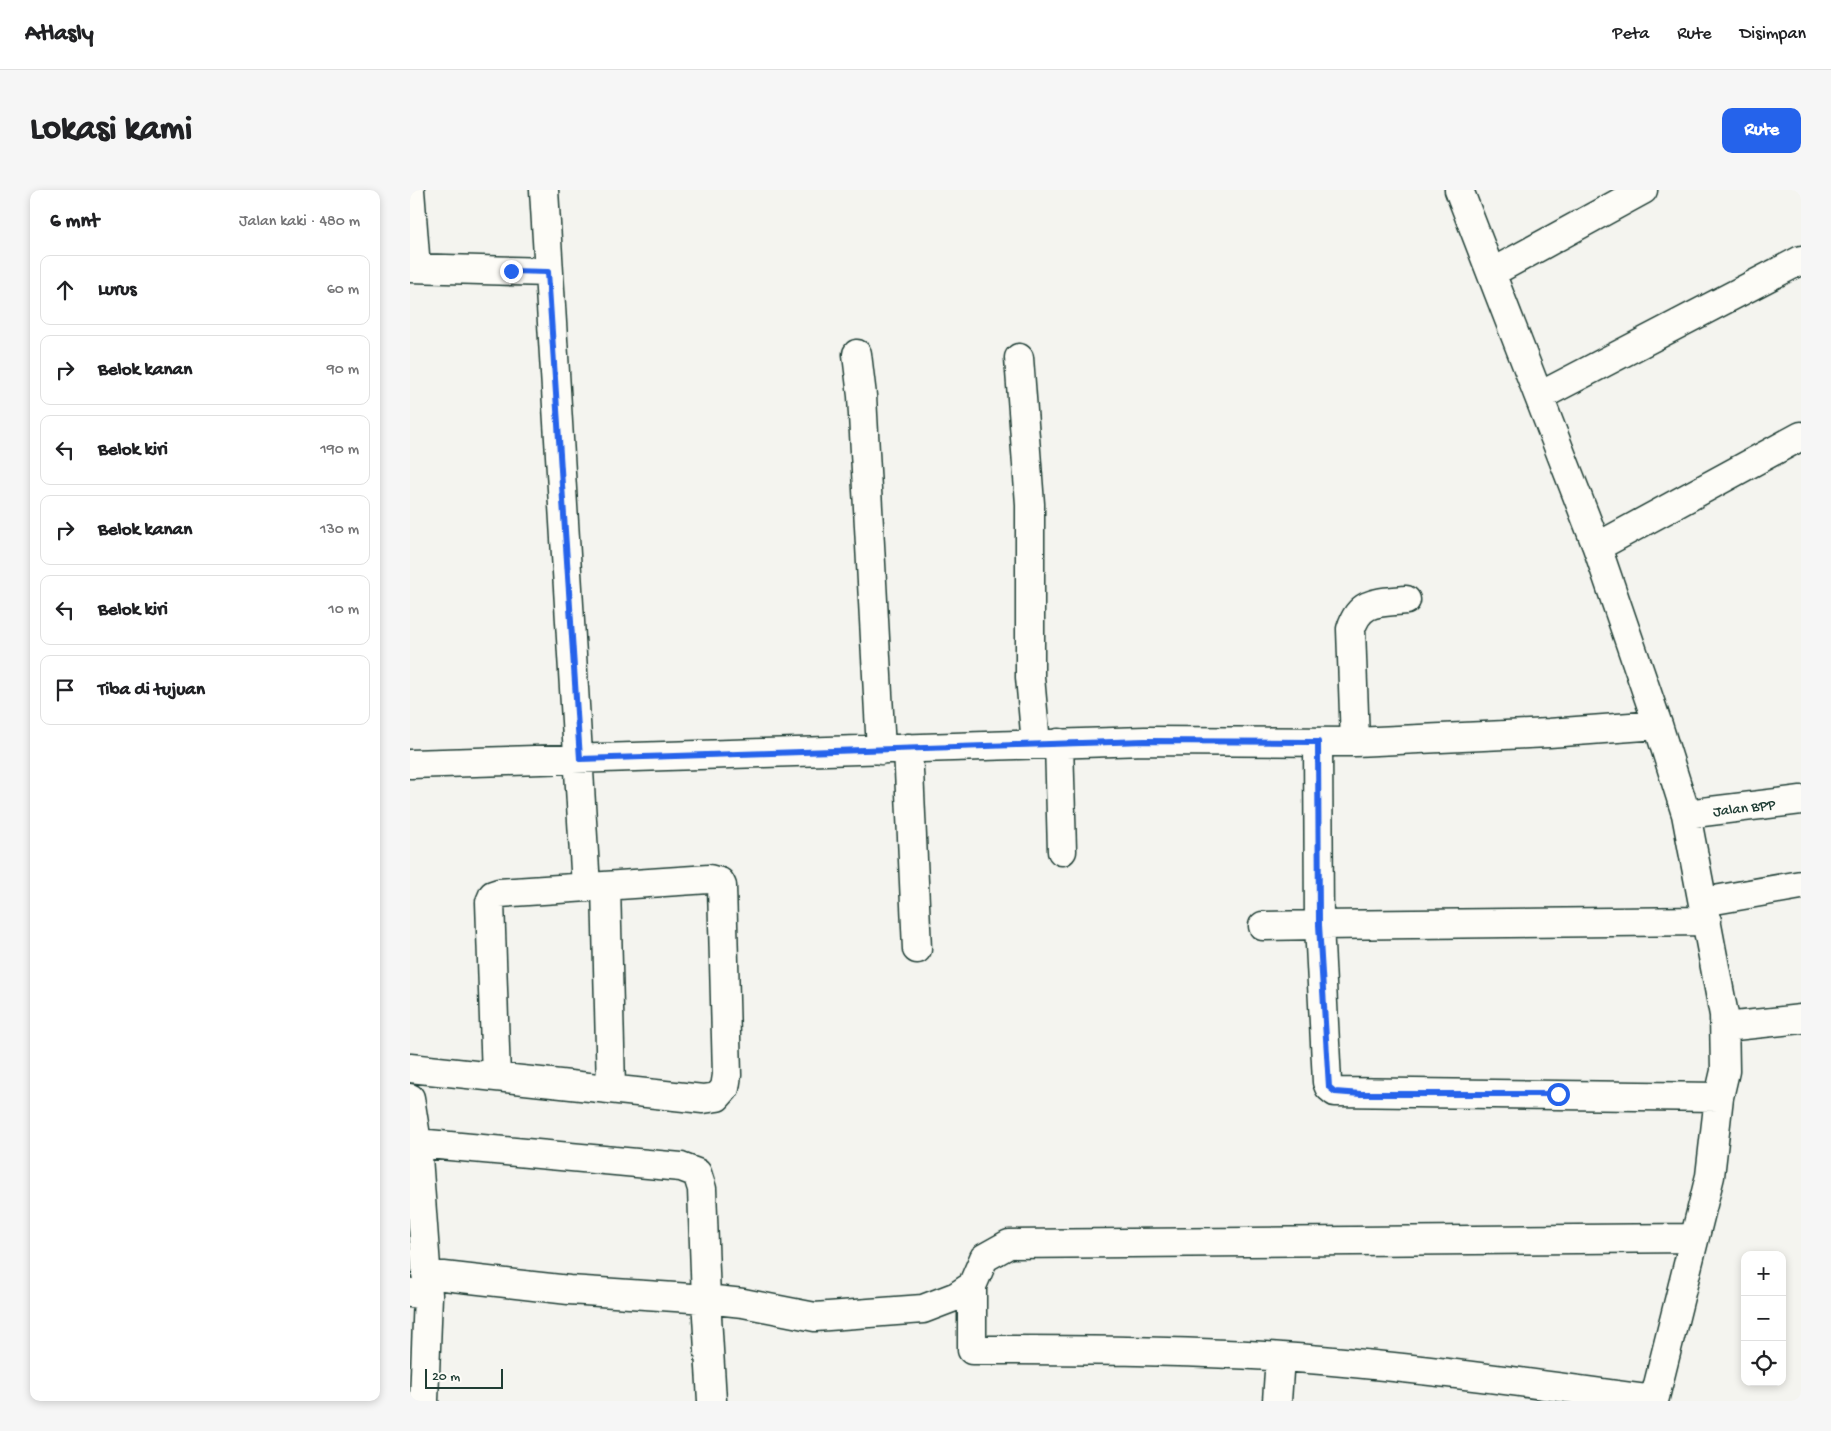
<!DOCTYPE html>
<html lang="id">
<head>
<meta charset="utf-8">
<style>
  :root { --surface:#fff; --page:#f6f6f6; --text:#202124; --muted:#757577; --line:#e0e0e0; --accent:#2563eb }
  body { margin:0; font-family:"Gochi Hand",sans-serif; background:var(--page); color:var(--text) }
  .controls { position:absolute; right:15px; bottom:15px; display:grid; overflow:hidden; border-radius:10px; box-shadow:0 2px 8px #0003 }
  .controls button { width:45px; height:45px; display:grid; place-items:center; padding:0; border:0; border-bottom:1px solid var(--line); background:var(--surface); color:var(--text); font:25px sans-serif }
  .scale { position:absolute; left:15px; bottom:12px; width:78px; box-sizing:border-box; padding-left:5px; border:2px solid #1f3d34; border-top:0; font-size:14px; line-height:18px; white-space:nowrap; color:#1f3d34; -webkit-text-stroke:4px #fdfcf7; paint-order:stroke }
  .stop { position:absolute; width:15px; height:15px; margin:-11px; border:4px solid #2563eb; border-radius:50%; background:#fff }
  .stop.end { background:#2563eb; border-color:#fff; box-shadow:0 1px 5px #0008 }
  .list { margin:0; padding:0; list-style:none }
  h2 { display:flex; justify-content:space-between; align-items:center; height:65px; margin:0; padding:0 20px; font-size:21px }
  h2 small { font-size:16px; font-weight:400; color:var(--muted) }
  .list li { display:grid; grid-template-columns:32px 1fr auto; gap:15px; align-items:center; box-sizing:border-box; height:70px; margin:0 10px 10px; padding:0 10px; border:1px solid var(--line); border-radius:10px }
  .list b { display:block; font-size:19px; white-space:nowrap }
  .list em { font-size:16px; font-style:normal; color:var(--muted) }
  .icon { flex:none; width:28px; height:28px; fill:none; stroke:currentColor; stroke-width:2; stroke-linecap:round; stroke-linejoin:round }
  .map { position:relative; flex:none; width:1391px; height:1211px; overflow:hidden; border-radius:10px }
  header { display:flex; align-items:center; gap:30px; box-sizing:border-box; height:70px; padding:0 25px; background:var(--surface); border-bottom:1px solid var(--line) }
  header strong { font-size:24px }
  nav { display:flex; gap:28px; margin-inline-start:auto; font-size:18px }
  .intro { display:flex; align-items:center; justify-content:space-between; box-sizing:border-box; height:120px; padding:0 30px }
  h1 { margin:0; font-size:35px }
  .button { padding:12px 22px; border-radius:10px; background:var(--accent); color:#fff; font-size:18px; font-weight:700 }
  main { display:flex; gap:30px; padding:0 30px }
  aside { flex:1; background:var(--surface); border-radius:10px; box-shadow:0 2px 8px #0003 }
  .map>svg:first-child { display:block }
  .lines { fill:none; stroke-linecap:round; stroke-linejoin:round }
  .minor-casing { stroke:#1f3d34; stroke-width:31 }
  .minor { stroke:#fdfcf7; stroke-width:28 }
  .route { stroke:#2563eb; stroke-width:6 }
  .labels { text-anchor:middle; stroke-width:5; stroke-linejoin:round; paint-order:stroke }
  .street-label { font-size:15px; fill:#1f3d34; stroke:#fdfcf7 }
</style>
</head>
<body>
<header>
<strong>Atlasly</strong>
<nav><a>Peta</a><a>Rute</a><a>Disimpan</a></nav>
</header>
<div class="intro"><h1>Lokasi kami</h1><a class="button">Rute</a></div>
<main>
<aside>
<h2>6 mnt<small>Jalan kaki · 480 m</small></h2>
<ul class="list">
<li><svg class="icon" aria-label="ahead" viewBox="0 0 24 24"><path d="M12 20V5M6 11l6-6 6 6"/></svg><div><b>Lurus</b></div><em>60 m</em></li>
<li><svg class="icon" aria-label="right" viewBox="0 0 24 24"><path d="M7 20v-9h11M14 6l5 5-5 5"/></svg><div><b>Belok kanan</b></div><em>90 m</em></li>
<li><svg class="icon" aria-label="left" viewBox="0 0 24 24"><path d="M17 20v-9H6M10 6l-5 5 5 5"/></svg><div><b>Belok kiri</b></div><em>190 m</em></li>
<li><svg class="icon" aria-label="right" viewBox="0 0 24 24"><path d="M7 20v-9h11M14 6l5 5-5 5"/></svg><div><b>Belok kanan</b></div><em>130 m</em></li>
<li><svg class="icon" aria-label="left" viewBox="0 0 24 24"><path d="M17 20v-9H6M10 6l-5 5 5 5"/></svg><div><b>Belok kiri</b></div><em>10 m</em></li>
<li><svg class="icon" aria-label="arrive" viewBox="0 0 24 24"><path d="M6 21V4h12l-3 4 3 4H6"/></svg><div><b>Tiba di tujuan</b></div></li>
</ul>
</aside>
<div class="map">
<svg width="1391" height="1211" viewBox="0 0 1391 1211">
  <rect width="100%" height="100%" fill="#f4f4ef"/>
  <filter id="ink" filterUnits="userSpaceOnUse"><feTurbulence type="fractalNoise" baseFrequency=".02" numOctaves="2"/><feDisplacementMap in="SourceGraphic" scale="10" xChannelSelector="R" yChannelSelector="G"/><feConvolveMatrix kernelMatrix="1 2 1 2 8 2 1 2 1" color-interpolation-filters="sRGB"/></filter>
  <g filter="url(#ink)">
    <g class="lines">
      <defs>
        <path id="minor" d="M0,0L6,78
          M134,0L176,697
          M1049,0L1187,357L1248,535
          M0,78L139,82
          M1081,83L1233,0
          M447,164L452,206L471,560
          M609,168L620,314V487L626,554
          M1130,206L1391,70
          M1187,357L1391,246
          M908,552L909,735L1297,731
          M945,552L941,439C950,409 970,413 996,410
          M649,553L652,661
          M498,558L507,759
          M0,574L735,551L945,552L1139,543L1248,535L1276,624L1314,825L1315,881L1309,907L1300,986L1244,1211
          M1276,624L1391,610
          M196,696L201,898
          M1293,712L1391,695
          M853,736L909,735L917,892L919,897L925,902L1309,907
          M1315,837L1391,829
          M0,878L293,909L307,907L315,898L317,885L312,696L310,692L299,689L89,703L83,705L80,712L86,887
          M0,908L7,953L271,977L287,983L292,999L296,1109L159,1100L16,1084
          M0,952L7,953L18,1105
          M562,1096V1160C665,1160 769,1160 872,1167C997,1176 1120,1193 1244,1210
          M1,1103L18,1105L14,1211
          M302,1211L296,1109L333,1113L405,1127L513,1119L547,1106L562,1096L574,1068L599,1054L1284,1048
          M867,1211L870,1167"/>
      </defs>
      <use href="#minor" class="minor-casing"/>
      <use href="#minor" class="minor"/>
    </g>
  </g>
  <g class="lines" filter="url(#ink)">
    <path class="route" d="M101,81L138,82L170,569L735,551L908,552L909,735L919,897L925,902L951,904H1148"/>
  </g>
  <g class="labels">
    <g class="street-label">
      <text transform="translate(1334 617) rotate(-7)" y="5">Jalan BPP</text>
    </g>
  </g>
</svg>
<div class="controls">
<button>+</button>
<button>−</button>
<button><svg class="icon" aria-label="locate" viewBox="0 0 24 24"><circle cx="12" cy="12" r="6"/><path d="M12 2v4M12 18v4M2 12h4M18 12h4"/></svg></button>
</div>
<div class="scale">20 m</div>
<div class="stop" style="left:1148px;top:904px"></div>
<div class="stop end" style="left:101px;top:81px"></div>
</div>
</main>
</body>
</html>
